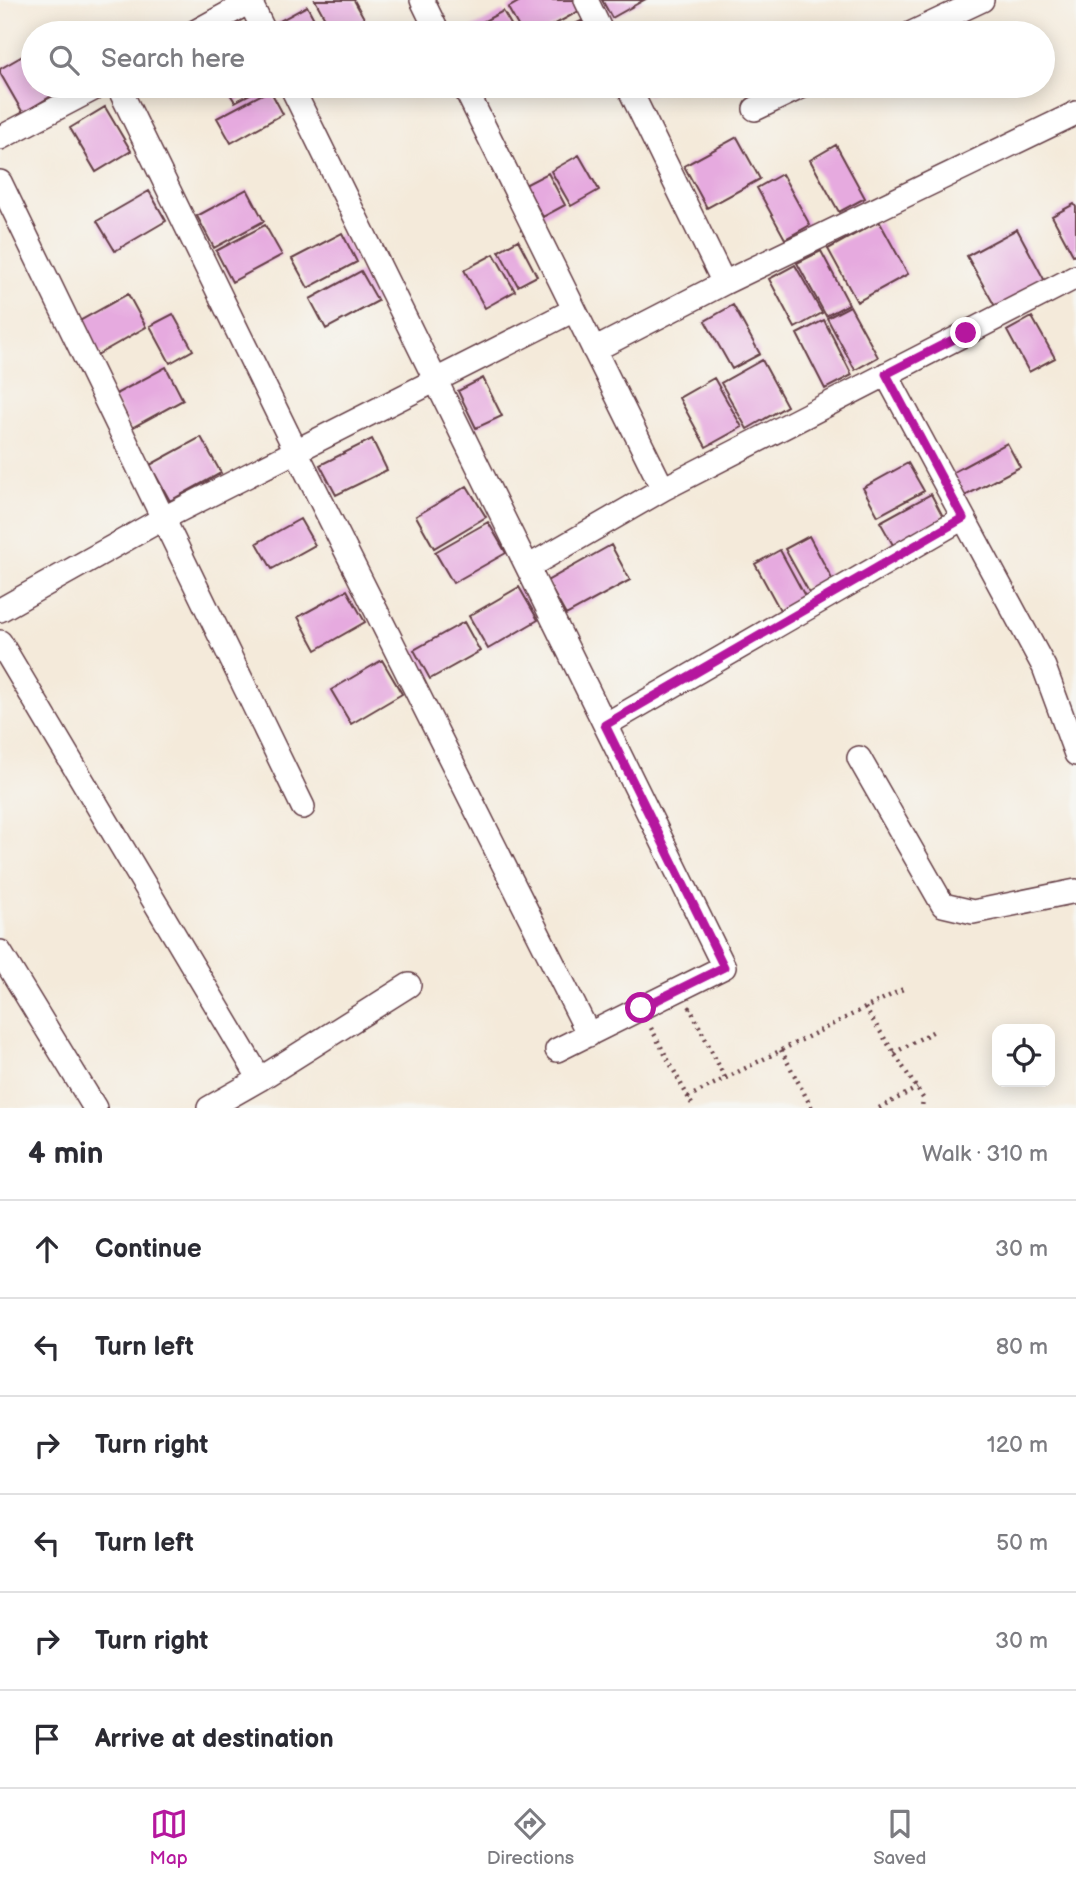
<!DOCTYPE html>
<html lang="en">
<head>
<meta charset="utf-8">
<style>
  :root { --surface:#fff; --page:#f7f7f7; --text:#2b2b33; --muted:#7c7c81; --line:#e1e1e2; --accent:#b5179e }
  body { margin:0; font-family:"Balsamiq Sans",sans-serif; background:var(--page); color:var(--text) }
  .controls { position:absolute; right:21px; bottom:21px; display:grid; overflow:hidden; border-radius:14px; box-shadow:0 4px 18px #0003 }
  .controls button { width:63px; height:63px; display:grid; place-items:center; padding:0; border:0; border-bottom:2px solid var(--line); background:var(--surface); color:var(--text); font:35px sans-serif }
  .stop { position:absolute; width:21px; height:21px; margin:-16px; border:5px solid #b5179e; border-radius:50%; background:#fff }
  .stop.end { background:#b5179e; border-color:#fff; box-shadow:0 2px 7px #0008 }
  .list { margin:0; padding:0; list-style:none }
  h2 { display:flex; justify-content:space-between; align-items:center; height:91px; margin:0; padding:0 28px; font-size:30px }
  h2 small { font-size:23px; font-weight:400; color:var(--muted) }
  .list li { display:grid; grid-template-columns:46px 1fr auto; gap:21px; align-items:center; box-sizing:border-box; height:98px; padding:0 28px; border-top:2px solid var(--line) }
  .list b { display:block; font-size:26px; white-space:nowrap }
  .list em { font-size:23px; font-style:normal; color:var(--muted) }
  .icon { flex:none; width:38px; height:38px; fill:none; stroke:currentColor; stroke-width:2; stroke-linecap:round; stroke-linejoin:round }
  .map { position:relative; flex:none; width:1076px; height:1108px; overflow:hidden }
  .search { position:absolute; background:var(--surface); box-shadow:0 4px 18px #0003; left:21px; right:21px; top:21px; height:77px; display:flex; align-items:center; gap:18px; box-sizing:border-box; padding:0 24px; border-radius:38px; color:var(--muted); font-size:26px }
  .sheet { height:679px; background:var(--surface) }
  nav { display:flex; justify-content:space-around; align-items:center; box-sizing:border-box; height:98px; border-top:2px solid var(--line); background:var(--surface); font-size:19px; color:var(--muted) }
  nav a { display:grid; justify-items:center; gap:4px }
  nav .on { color:var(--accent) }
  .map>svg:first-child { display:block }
  .building { fill:#e6aadf }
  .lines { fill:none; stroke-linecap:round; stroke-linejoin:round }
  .street-casing { stroke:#643d45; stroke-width:26 }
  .path { stroke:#643d45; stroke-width:4.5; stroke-dasharray:2 5; stroke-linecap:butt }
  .street { stroke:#fff; stroke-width:23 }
  .route { stroke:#b5179e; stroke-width:9 }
</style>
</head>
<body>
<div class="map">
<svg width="1076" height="1108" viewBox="0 0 1076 1108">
  <rect width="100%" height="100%" fill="#f6f6f2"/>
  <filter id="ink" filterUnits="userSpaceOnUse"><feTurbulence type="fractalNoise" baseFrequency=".0143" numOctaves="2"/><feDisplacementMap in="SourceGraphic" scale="14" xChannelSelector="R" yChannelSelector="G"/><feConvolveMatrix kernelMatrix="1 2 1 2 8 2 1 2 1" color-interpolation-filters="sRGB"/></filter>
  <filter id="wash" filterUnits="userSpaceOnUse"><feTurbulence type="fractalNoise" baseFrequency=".00686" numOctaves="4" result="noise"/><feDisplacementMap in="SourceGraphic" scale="28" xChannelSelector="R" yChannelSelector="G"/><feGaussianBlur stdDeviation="1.57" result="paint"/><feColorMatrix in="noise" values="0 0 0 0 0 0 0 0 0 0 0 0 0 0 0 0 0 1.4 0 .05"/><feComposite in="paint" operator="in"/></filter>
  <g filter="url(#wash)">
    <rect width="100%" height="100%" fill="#f4eada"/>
    <g id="blocks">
      <path class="building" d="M315,0H354L370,29L363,33H333Z
        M522,0H576L581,10L539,33H522L508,8Z
        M602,0H644L612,18Z
        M307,6L321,32L280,33L274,24Z
        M503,11L516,33H462Z
        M581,21L588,33H557Z
        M33,50V86H55L58,92L23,113L0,73V69Z
        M225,86H265L235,102Z
        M642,86H666L648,96Z
        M270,90L283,114L231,143L217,118Z
        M105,107L131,151L96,172L70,128Z
        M737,137L760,179L707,208L684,166Z
        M836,145L865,198L839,212L810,160Z
        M579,155L599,190L571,206L551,171Z
        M548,173L565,205L543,217L525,185Z
        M782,174L810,225L785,239L757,188Z
        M247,189L264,221L214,248L197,216Z
        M149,191L166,221L115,251L97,221Z
        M1074,204L1076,207V254L1073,255L1052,216Z
        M879,221L908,274L857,302L828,249Z
        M265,225L282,255L232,282L216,251Z
        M1017,229L1046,283L997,310L967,256Z
        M342,233L357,262L308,288L292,259Z
        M518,240L537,276L518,286L499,251Z
        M821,251L849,304L826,316L797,263Z
        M494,254L515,291L485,308L464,270Z
        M795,265L822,313L795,328L769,279Z
        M361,271L378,301L326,329L310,299Z
        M128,294L146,327L97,355L78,322Z
        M733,305L760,354L732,369L705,321Z
        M850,306L878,357L855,370L827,318Z
        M173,314L193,350L170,363L150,326Z
        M1032,317L1055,358L1029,372L1007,331Z
        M824,320L852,375L825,389L797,334Z
        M762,360L787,406L747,429L721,383Z
        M166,367L183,400L130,429L112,396Z
        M483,378L502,416L476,428L458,391Z
        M714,378L742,427L706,447L679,398Z
        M201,437L221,473L170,501L150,465Z
        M372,439L387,470L336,495L320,465Z
        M1007,443L1020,467L961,498L948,475Z
        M908,463L924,491L878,516L863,488Z
        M467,486L486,517L434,548L416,516Z
        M931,494L947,524L897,552L880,522Z
        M300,519L315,545L272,569L257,543Z
        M488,522L506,553L453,583L435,552Z
        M809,536L838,590L815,603L785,549Z
        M611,545L630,580L566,615L547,581Z
        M780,550L812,609L787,623L755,564Z
        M519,587L538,620L488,649L469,616Z
        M347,590L365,622L316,650L298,617Z
        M464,622L480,651L430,679L414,650Z
        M382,660L402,694L351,724L331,690Z"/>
    </g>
  </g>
  <g filter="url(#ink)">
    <use href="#blocks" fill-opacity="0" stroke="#643d45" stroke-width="2"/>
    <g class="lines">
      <defs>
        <path id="street" d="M422,0L438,33
          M586,0L602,33
          M250,2L265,33
          M193,33L253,0
          M912,33L982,0
          M118,86L296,451L589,1035
          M291,86L724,967L557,1050
          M464,86L663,489
          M628,86L724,283
          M755,109L803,86
          M0,138L99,86
          M0,182L303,807
          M594,350L724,283L1076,113
          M886,374L1044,667L1076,754
          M528,567L663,489L1076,277
          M0,610L162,519L574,310
          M0,642L260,1079
          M605,725L963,518
          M859,758L943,905L973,912L1076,891
          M0,952L95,1108
          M209,1108L260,1079L409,985"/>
      </defs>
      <use href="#street" class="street-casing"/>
      <path class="path" d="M865,1008L923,1098L922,1108
        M689,1009L690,1008L725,1078
        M651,1028L694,1108
        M781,1050L812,1108
        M894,1053L936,1030
        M688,1097L905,988
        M879,1108L917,1088"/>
      <use href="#street" class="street"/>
    </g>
  </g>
  <g class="lines" filter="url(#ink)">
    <path class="route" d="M641,1008L724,967L605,725L963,518L886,374L966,333"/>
  </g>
</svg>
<div class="controls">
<button><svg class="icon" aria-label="locate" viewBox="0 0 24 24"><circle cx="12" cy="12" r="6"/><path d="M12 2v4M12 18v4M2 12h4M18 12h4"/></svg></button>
</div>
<div class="stop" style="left:641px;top:1008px"></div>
<div class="stop end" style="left:966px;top:333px"></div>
<div class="search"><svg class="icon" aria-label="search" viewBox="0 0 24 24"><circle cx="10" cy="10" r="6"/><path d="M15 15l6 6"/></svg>Search here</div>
</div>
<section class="sheet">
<h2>4 min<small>Walk · 310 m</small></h2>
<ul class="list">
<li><svg class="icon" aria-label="ahead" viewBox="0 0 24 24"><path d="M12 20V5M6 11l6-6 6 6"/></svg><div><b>Continue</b></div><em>30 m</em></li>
<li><svg class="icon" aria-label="left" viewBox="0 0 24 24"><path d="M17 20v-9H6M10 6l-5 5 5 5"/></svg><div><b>Turn left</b></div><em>80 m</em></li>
<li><svg class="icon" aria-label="right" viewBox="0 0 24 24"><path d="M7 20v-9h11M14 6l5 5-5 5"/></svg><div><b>Turn right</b></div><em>120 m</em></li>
<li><svg class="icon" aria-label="left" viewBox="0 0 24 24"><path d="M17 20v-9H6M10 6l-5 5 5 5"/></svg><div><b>Turn left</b></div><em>50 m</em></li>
<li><svg class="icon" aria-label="right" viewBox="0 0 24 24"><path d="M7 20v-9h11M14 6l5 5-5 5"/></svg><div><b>Turn right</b></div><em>30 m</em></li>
<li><svg class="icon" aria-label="arrive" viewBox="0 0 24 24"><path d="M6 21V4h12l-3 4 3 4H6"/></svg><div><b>Arrive at destination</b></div></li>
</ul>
</section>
<nav>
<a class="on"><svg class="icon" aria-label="map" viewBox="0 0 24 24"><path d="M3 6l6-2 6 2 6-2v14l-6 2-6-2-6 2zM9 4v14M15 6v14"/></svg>Map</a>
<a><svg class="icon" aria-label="directions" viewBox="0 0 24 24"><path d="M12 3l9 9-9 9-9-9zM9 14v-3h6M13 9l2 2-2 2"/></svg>Directions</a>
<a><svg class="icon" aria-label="saved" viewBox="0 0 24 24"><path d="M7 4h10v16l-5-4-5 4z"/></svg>Saved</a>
</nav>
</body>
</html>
